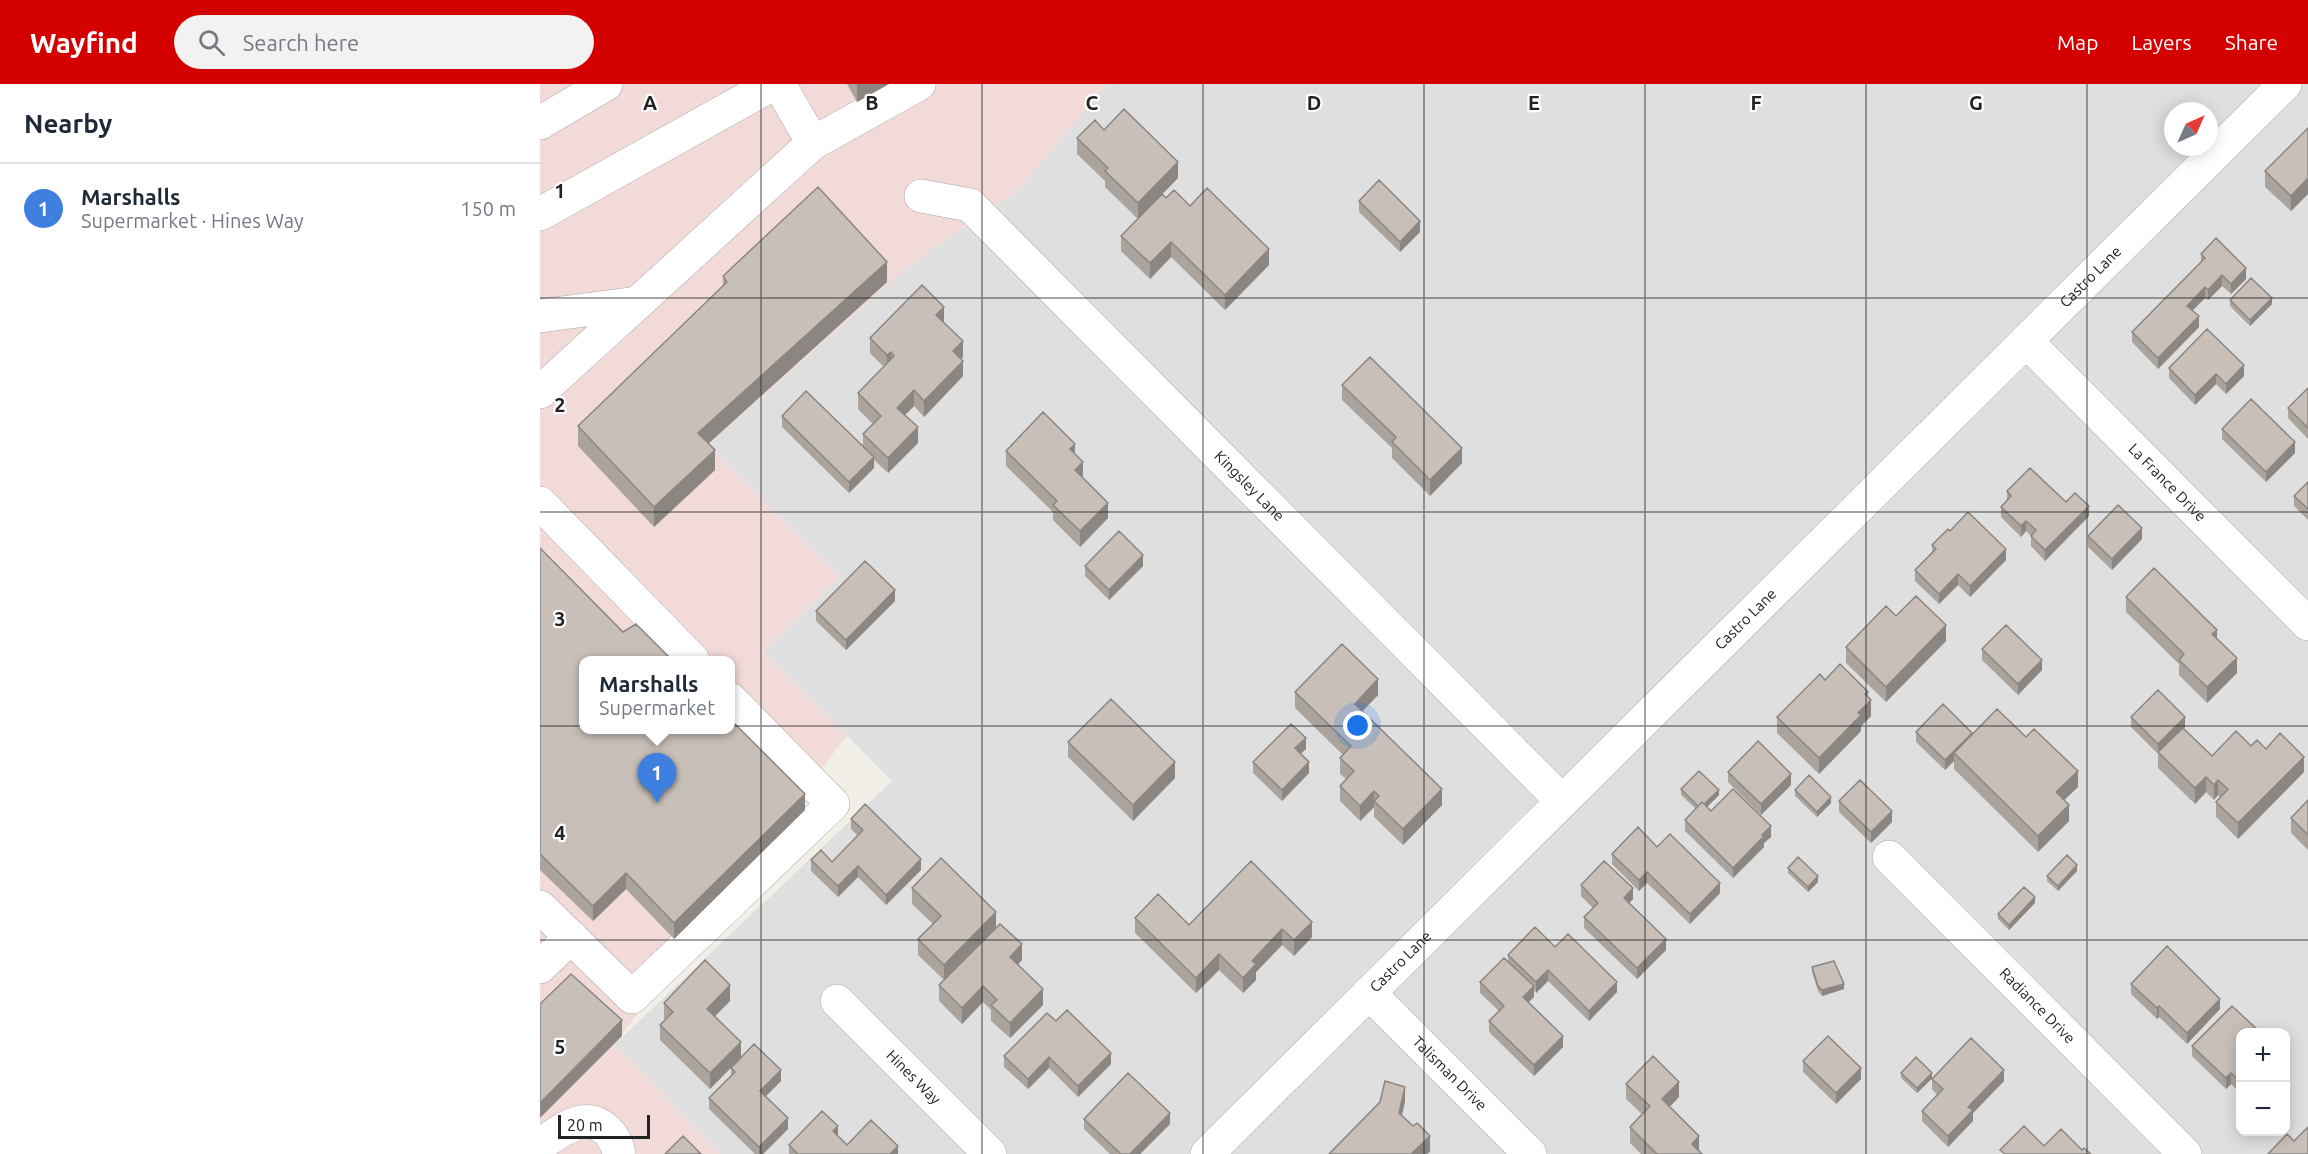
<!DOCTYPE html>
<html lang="en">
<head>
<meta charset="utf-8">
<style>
  :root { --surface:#fff; --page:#f2f2f3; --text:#1f2937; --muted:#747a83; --line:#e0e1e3; --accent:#d40000 }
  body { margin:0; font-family:Ubuntu,sans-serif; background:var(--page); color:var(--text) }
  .controls { position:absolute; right:18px; bottom:18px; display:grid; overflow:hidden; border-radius:12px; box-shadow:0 3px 15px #0003 }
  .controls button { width:54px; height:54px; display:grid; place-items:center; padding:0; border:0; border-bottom:2px solid var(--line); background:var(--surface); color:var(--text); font:30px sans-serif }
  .compass { position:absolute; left:1624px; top:18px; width:54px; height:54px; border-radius:50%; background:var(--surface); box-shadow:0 3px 15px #0003; rotate:45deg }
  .scale { position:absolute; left:18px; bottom:15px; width:92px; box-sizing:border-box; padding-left:6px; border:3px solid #222; border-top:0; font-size:16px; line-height:21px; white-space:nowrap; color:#222; -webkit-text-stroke:4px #fff; paint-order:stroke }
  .you { position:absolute; left:818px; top:642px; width:21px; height:21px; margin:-15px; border:4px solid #fff; border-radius:50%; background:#1a73e8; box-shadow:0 0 0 9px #1a73e833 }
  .badge { display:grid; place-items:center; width:39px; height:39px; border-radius:50%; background:var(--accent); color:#fff; font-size:20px; font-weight:700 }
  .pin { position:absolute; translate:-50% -50px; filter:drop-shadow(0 2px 3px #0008) }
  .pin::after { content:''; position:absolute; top:32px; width:21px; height:18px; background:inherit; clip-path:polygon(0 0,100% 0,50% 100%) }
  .popup { position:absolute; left:39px; top:572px; width:156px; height:78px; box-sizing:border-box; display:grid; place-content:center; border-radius:12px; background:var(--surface); filter:drop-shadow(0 2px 4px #0005); font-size:20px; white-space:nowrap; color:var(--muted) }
  .popup b { font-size:22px; color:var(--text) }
  .popup::after { content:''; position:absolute; left:50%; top:100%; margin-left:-12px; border:12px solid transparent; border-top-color:var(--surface) }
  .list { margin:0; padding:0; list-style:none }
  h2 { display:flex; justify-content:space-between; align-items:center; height:78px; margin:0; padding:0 24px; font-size:26px }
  h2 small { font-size:20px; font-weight:400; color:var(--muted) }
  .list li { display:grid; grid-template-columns:39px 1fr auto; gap:18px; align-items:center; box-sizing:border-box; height:90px; padding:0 24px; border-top:2px solid var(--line) }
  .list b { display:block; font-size:22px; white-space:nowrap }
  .list p { margin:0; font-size:20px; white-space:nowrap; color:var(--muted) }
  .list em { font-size:20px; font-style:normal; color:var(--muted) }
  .icon { flex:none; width:33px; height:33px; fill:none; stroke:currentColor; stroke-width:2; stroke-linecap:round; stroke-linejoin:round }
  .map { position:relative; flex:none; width:1768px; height:1070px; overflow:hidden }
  header { display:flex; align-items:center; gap:36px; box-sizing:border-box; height:84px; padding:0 30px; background:var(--accent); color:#fff }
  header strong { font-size:28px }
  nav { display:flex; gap:33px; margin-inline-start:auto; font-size:21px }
  .search { width:420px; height:54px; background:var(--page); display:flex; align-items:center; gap:15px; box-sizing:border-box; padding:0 21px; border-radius:33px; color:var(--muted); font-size:22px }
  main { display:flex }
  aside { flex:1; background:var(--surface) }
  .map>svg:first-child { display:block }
  .residential { fill:#e0dfdf; fill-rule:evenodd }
  .commercial { fill:#f2dad9; fill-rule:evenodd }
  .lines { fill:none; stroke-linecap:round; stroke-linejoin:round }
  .minor-casing { stroke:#a9a9a9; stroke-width:34 }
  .minor { stroke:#fff; stroke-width:33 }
  .wall { fill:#aba49e }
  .shaded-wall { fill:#8b8681 }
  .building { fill:#c7bfb8; stroke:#8b8681; stroke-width:1.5 }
  .grid { fill:none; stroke:#222; stroke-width:1.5; stroke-opacity:0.55 }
  .labels { text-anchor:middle; stroke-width:4.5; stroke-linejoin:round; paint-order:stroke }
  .street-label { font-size:15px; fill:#222; stroke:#fff }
  .grid-label { font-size:20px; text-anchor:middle; font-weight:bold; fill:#222; stroke:#fff; stroke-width:4.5; stroke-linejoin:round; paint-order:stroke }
</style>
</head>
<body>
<header>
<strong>Wayfind</strong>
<div class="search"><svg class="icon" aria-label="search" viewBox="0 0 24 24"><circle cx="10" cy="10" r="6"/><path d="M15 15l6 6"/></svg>Search here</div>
<nav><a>Map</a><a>Layers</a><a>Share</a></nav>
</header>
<main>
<aside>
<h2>Nearby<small></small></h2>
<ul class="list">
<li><span class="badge" style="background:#3f7fe0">1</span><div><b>Marshalls</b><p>Supermarket · Hines Way</p></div><em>150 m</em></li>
</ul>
</aside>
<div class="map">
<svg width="1768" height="1070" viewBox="0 0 1768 1070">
  <rect width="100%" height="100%" fill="#f2efe9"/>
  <path class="residential" d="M567,0H1768V1070H181L74,961L352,697L224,568L299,493L168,361L372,179L478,106ZM1633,27H1669V63H1633ZM1700,948H1746V1048H1700Z"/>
  <path class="commercial" d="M0,0H567L478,106L372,179L168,361L299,493L224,568L307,651L74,961L181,1070H0ZM44,576H190V646H44Z"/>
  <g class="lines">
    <defs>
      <g id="minor">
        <path d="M239,0L273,59"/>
        <path d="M0,39L66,0"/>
        <path id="s1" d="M381,112L430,121L1022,717"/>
        <path d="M0,130L233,0"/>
        <path d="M0,232L98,219"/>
        <path id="s2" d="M1486,257L1768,540"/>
        <path d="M0,308L273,59L379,0"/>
        <path d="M0,419L153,576"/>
        <path id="s3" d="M1349,773L1645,1070"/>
        <path d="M0,823L92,913L293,720L190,615"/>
        <path d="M0,883L31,853"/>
        <path id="s4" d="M829,909L990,1070"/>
        <path id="s5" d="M297,917L450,1070"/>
        <path d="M0,1061C11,1053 27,1041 41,1038C61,1034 76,1052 79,1070"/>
        <path id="s6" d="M667,1070L1745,0"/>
      </g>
    </defs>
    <use href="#minor" class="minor-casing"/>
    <use href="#minor" class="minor"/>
  </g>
  <path class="wall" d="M307,0H349L317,18Z
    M1768,44V110L1751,127L1725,103V87Z
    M564,46L638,94L622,110L626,114L650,122L729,181L685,226L631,173L610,195L581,167V152L598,135L565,103V97L537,70V54Z
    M819,117L880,148L860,168L819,128Z
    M1661,170L1706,195L1691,210L1682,202L1668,216L1665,214L1652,227L1659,243L1618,285L1592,258V248L1661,178Z
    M183,192L347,198L168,360L175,386L114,443L38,362V342L183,202Z
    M1690,216L1732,220L1710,242L1690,222Z
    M404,239L423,273L421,274L423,292L384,333L374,322L365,331L378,359L348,389L334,376V384L309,409L242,343V332L323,363V350L333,340L318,325V309L344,283L330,269V254Z
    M1629,284L1704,292L1686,310L1676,300L1655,321L1629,294Z
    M802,301L922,379L890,412L852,374V364L802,316Z
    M1768,304V355L1748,334V324Z
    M1682,345L1755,369L1726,398L1682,355Z
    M466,367L535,370L543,394L568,434L540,463L513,436V428L466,382Z
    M1768,398V436L1754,422V412Z
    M1467,407L1526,418L1549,432L1505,477L1491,462V452L1486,447L1481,453L1461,433V423L1467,417Z
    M1410,447L1466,476L1430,513L1418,501L1399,520L1375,497V486L1392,468V461Z
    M1548,452L1602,455L1572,486L1548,463Z
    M0,464L83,548L265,726L134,855L86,805L53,837L0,786Z
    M545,482H603L569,516L545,492Z
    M1586,513L1677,554L1697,589L1667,619L1639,591V580L1586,528Z
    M355,517L306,566L276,537V527Z
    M1406,557L1346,618L1306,579V563Z
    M1442,565L1502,586L1478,611L1442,576Z
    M1285,596L1328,613L1331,632L1321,642V647L1279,690L1237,649V633Z
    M755,608L838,611L822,627L902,721L863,761L834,733V723L820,737L800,717V702L806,695L800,690V674L803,671L755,624Z
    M1591,633L1645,643L1644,645L1672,672L1711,662L1726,665L1764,688L1698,755L1676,733V718L1680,713L1678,711L1674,716L1666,708L1655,720L1618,684V670L1591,643Z
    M1376,648L1432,651L1538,703L1524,716L1529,737L1498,768L1414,685V677L1405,686L1376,658Z
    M528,658L635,694L593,737L528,673Z
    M766,665L760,670L769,689L742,717L713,689V678Z
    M1188,688L1251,701L1221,731L1188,698Z
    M1141,705L1179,711L1167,723L1171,727L1231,753L1224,759V763L1193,794L1145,747V736L1156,725L1141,711Z
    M1255,706L1291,719L1277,733L1255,712Z
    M1768,716V766L1751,749V734Z
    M1299,717L1352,738L1331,759L1299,728Z
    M311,735L381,786L346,821L318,793L298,813L271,787V776L292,778L318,752L311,745Z
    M1117,763L1180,809L1150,840L1107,799L1099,807L1072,780V770Z
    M711,777L772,853L754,872L742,861L716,888V896L703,909L679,886L656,909L595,849V834L649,841Z
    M1248,784L1278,798L1268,808L1248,789Z
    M1537,787L1518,807L1507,797V792Z
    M1041,801L1093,815L1089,819L1126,866L1097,895L1044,844V833L1053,824L1041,812Z
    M372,804L456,843L482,876L477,881L503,921L470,954L451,937V926L443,918L422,940L399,917V901L404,896L378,871V855L393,840L372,820Z
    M1495,819L1469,846L1458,835V830Z
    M1015,863L1077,908L1049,937L1008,897L996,909L994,906V913L988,918L1023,963L994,992L949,948V937L959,927L940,909V898L968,877V871Z
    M1272,883L1304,905L1282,912L1278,907L1272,888Z
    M1591,900L1680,925L1647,960L1619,933L1617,935L1591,910Z
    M190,917L175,932L201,973L241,997L226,1012L248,1045L223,1070H215L169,1025V1014L191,992V984L170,1005L120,956V941L125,936L124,934V919Z
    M516,937L571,980L538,1013L509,984L488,1005L464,983V972Z
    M1701,948V1009L1691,1000L1686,1005L1652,972V962Z
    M1263,977L1321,995L1296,1020L1263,988Z
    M1361,989L1392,994L1464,997L1433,1029V1037L1408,1063L1382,1037V1027L1397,1011L1392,1005V995L1377,1009L1361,994Z
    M1086,1000L1139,1013L1129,1023L1162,1070H1101L1090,1059V1043L1102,1030L1086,1015Z
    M544,1035L630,1040L600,1070H570L544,1045Z
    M298,1053L307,1061L358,1070H249V1061Z"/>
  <path class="shaded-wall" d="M317,0H349L317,18Z
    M638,78V94L598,135V119Z
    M1768,94V110L1751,127V112Z
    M880,137V148L860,168V158Z
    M631,158V173L610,195V179Z
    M729,165V181L685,226V211Z
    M347,178V198L158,369V349Z
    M1706,184V195L1691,210V200Z
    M1682,191V202L1668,216V206Z
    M1665,203V214L1647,232V222Z
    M1732,214V220L1710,242V236Z
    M404,223V239L396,247V231Z
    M1659,232V243L1618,285V274Z
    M423,257V273L413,282V267Z
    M351,268V284L347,287V271Z
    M423,277V292L384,333V317Z
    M1704,281V292L1686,310V300Z
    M1676,290V300L1655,321V311Z
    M374,306V322L357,339V324Z
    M378,343V359L348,389V374Z
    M1755,358V369L1726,398V388Z
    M535,360V375L530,365Z
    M922,364V379L890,412V396Z
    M175,366V386L114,443V423Z
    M334,373V384L309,409V398Z
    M543,378V393L535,402V386Z
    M568,419V434L540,463V447Z
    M1549,422V432L1505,477V466Z
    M1486,437V447L1481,453V442Z
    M1602,444V455L1572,486V475Z
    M1466,465V476L1430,513V502Z
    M603,471V482L569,516V506Z
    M1418,490V501L1399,520V510Z
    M355,506V517L306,566V556Z
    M1406,541V557L1346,618V603Z
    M1677,546V561L1672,550Z
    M1697,574V589L1667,619V603Z
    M1502,576V586L1478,611V600Z
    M838,595V611L815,635V620Z
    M1328,608V619L1331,616V632L1321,642V647L1279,690V674L1318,629L1325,610Z
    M1645,633V643L1619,669L1618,668V660Z
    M1432,649V659L1414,669V677L1405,686V676Z
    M766,654V665L755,675V664Z
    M1764,673V688L1698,755V739Z
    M635,678V694L593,737V721Z
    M769,678V689L742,717V706Z
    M1538,687V703L1516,724V708Z
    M1251,690V701L1221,731V720Z
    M1666,693V708L1655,720V704Z
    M1678,696V711L1674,716V701Z
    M902,705V721L863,761V745Z
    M1179,706V711L1160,730V725Z
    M834,707V723L820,737V722Z
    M265,710V726L134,855V839Z
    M1291,713V719L1277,733V728Z
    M1529,721V737L1498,768V752Z
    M1352,727V738L1331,759V748Z
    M1231,742V753L1224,759V763L1193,794V784Z
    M381,775V786L346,821V811Z
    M1537,781V787L1518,807V802Z
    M318,782V793L298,813V802Z
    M1107,788V799L1099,807V796Z
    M86,789V805L53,837V822Z
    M1278,792V798L1268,808V803Z
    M1180,799V809L1150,840V830Z
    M1093,804V815L1084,825V814Z
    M1495,813V819L1469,846V841Z
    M456,828V843L404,896V881Z
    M772,838V853L754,872V856Z
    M742,845V861L716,888V896L703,909V894L712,877Z
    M1126,855V866L1097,895V884Z
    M482,860V876L470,889V873Z
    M679,870V886L656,909V894Z
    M1008,886V897L996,909V898Z
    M1077,898V908L1049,937V927Z
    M1304,900V905L1282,912V906Z
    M190,901V917L167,940V925Z
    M443,902V918L422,940V924Z
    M994,902V913L983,924V913Z
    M503,905V921L470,954V939Z
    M1680,915V925L1647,960V949Z
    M1619,922V933L1617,935V924Z
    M82,936V952L0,1034V1019Z
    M1023,952V963L994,992V981Z
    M201,958V973L170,1005V989Z
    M571,969V980L538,1013V1002Z
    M509,973V984L488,1005V995Z
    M1321,984V995L1296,1020V1009Z
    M241,986V997L220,1018V1007Z
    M1464,986V997L1433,1029V1037L1408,1063V1052L1428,1023Z
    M1392,989V994L1377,1009V1004Z
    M1691,989V1000L1686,1005V994Z
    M1139,998V1013L1122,1031V1015Z
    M865,1003V1018L859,1044V1029Z
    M630,1029V1040L600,1070H590Z
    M248,1034V1045L223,1070H219V1063Z
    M298,1042V1058L293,1047Z
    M890,1052V1068L887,1070H871Z
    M1159,1052V1068L1152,1060Z
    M358,1062V1070H350Z"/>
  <path class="building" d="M584,25L638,78L598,119L565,87L568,84L537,54L555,36L564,46Z
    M1768,44V94L1751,112L1725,87Z
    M839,96L880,137L860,158L819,117Z
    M278,103L347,178L158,349L175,366L114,423L38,342L187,198L183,192Z
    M667,104L729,165L685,211L631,158L610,179L581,152L622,110L626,114L634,106L650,122Z
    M1676,154L1706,184L1691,200L1682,191L1668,206L1665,203L1647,222L1659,232L1618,274L1592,248L1665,174L1661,170Z
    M1711,194L1732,214L1710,236L1690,216Z
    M382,201L404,223L396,231L423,257L413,267L423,277L384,317L374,306L357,324L378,343L348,374L323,350L341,332L318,309L354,272L351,268L347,271L330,254Z
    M1667,245L1704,281L1686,300L1676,290L1655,311L1629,284Z
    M830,273L922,364L890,396L852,358L856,353L802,301Z
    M1768,304V344L1748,324Z
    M266,307L334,373L309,398L242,332Z
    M1711,315L1755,358L1726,388L1682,345Z
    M503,328L535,360L530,365L543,378L535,386L568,419L540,447L513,421L517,417L466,367Z
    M1490,384L1526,418L1535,409L1549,422L1505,466L1491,452L1496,446L1486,437L1481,442L1461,423L1471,412L1467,407Z
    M1768,398V425L1754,412Z
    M1578,421L1602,444L1572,475L1548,452Z
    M1428,428L1466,465L1430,502L1418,490L1399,510L1375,486L1396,465L1392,461L1408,445L1410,447Z
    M579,447L603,471L569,506L545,482Z
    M0,464L83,548L96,540L132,576H44V645H190V635L265,710L134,839L86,789L53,822L0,770Z
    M325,477L355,506L306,556L276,527Z
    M1614,484L1677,546L1672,550L1697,574L1667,603L1639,576L1644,570L1586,513Z
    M1376,512L1406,541L1346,603L1306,563L1346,522L1356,532Z
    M1466,541L1502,576L1478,600L1442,565Z
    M802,560L838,595L815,620L902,705L863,745L834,717L839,712L834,707L820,722L800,702L814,687L800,674L811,662L755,608Z
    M1300,580L1328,608L1325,610L1331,616L1318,629L1321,631L1279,674L1237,633L1280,590L1285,596Z
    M1618,606L1645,633L1618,660L1591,633Z
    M571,615L635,678L593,721L528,658Z
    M1403,620L1432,649L1405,676L1376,648Z
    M1457,625L1486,653L1494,645L1538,687L1516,708L1529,721L1498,752L1414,669Z
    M751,640L766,654L755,664L769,678L742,706L713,678Z
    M1643,644L1672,672L1696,647L1711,662L1717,656L1726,665L1740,649L1764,673L1698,739L1676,718L1688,705L1678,696L1674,701L1666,693L1655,704L1618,668Z
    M1218,657L1251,690L1221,720L1188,688Z
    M1159,687L1179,706L1164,720L1162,718L1158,722L1141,705Z
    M1269,691L1291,713L1277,728L1255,706Z
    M1320,696L1352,727L1331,748L1299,717Z
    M1193,705L1231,742L1222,751L1224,752L1193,784L1145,736L1162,718L1171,727Z
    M1768,716V751L1751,734Z
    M325,720L381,775L346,811L318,782L298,802L271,776L281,766L292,778L323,746L311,735Z
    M1098,743L1117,763L1130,750L1180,799L1150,830L1107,788L1099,796L1072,770Z
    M1527,771L1537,781L1518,802L1507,792Z
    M1258,773L1278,792L1268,803L1248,784Z
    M401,774L456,828L404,881L378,855L401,832L372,804Z
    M711,777L772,838L754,856L742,845L712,877L716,880L703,894L679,870L656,894L595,834L618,810L649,841Z
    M1064,777L1093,804L1084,814L1126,855L1097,884L1044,833L1058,819L1041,801Z
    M1484,803L1495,813L1469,841L1458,830Z
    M460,840L482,860L470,873L503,905L470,939L451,921L457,916L443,902L422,924L399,901Z
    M995,843L1015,863L1028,850L1077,898L1049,927L1008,886L996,898L968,871Z
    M1627,862L1680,915L1647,949L1619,922L1617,924L1591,900Z
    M964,874L994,902L983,913L1023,952L994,981L949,937L964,922L940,898Z
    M165,876L190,901L167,925L201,958L170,989L120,941L133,928L124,919Z
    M1294,877L1304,900L1282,906L1278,902L1272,883Z
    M31,890L82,936L0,1019V920Z
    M1692,922L1720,948H1701V998L1691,989L1686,994L1652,962Z
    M527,926L571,969L538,1002L509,973L488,995L464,972L507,929L516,937Z
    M1288,952L1321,984L1296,1009L1263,977Z
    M1431,954L1464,986L1428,1023L1433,1026L1408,1052L1382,1027L1403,1005L1392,995Z
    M214,960L241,986L220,1007L248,1034L219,1063L169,1014L195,988L191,984Z
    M1113,972L1139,998L1122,1015L1159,1052L1152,1060L1162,1070H1117L1090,1043L1110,1022L1086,1000Z
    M1376,973L1392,989L1377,1004L1361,989Z
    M588,989L630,1029L590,1070H581L544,1035Z
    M845,997L865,1003L859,1029L873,1042L877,1039L890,1052L871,1070H789L840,1018Z
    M282,1027L298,1042L293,1047L307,1061L331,1036L358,1062L350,1070H258L249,1061Z
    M1484,1042L1504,1062L1521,1045L1542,1066L1544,1064L1551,1070H1465L1460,1066Z
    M1768,1043V1070H1728L1747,1050L1754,1057Z
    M143,1052L161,1070H125Z"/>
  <path class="grid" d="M221,0V1070M442,0V1070M663,0V1070M884,0V1070M1105,0V1070M1326,0V1070M1547,0V1070M0,214H1768M0,428H1768M0,642H1768M0,856H1768"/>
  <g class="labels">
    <g class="street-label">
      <text dy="5" stroke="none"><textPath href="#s6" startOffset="1245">Castro Lane</textPath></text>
      <text dy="5" stroke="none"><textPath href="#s2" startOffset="200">La France Drive</textPath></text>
      <text dy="5" stroke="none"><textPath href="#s1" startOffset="446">Kingsley Lane</textPath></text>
      <text dy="5" stroke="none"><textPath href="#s6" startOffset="759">Castro Lane</textPath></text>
      <text dy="5" stroke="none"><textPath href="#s6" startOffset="273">Castro Lane</textPath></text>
      <text dy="5" stroke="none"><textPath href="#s3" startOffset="210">Radiance Drive</textPath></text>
      <text dy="5" stroke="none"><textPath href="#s4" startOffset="114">Talisman Drive</textPath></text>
      <text dy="5" stroke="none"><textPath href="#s5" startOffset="108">Hines Way</textPath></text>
    </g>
  </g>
  <g class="grid-label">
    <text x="110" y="26">A</text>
    <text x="332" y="26">B</text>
    <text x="552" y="26">C</text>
    <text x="774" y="26">D</text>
    <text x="994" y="26">E</text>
    <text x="1216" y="26">F</text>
    <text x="1436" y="26">G</text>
    <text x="20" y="114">1</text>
    <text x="20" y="328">2</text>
    <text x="20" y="542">3</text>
    <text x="20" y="756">4</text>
    <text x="20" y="970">5</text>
  </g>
</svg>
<div class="controls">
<button>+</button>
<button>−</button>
</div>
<svg class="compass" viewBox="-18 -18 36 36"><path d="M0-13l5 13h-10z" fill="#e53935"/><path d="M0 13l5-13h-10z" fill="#747a83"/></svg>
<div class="scale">20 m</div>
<div class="you"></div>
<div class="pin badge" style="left:117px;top:719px;background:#3f7fe0">1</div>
<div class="popup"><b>Marshalls</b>Supermarket</div>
</div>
</main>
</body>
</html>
